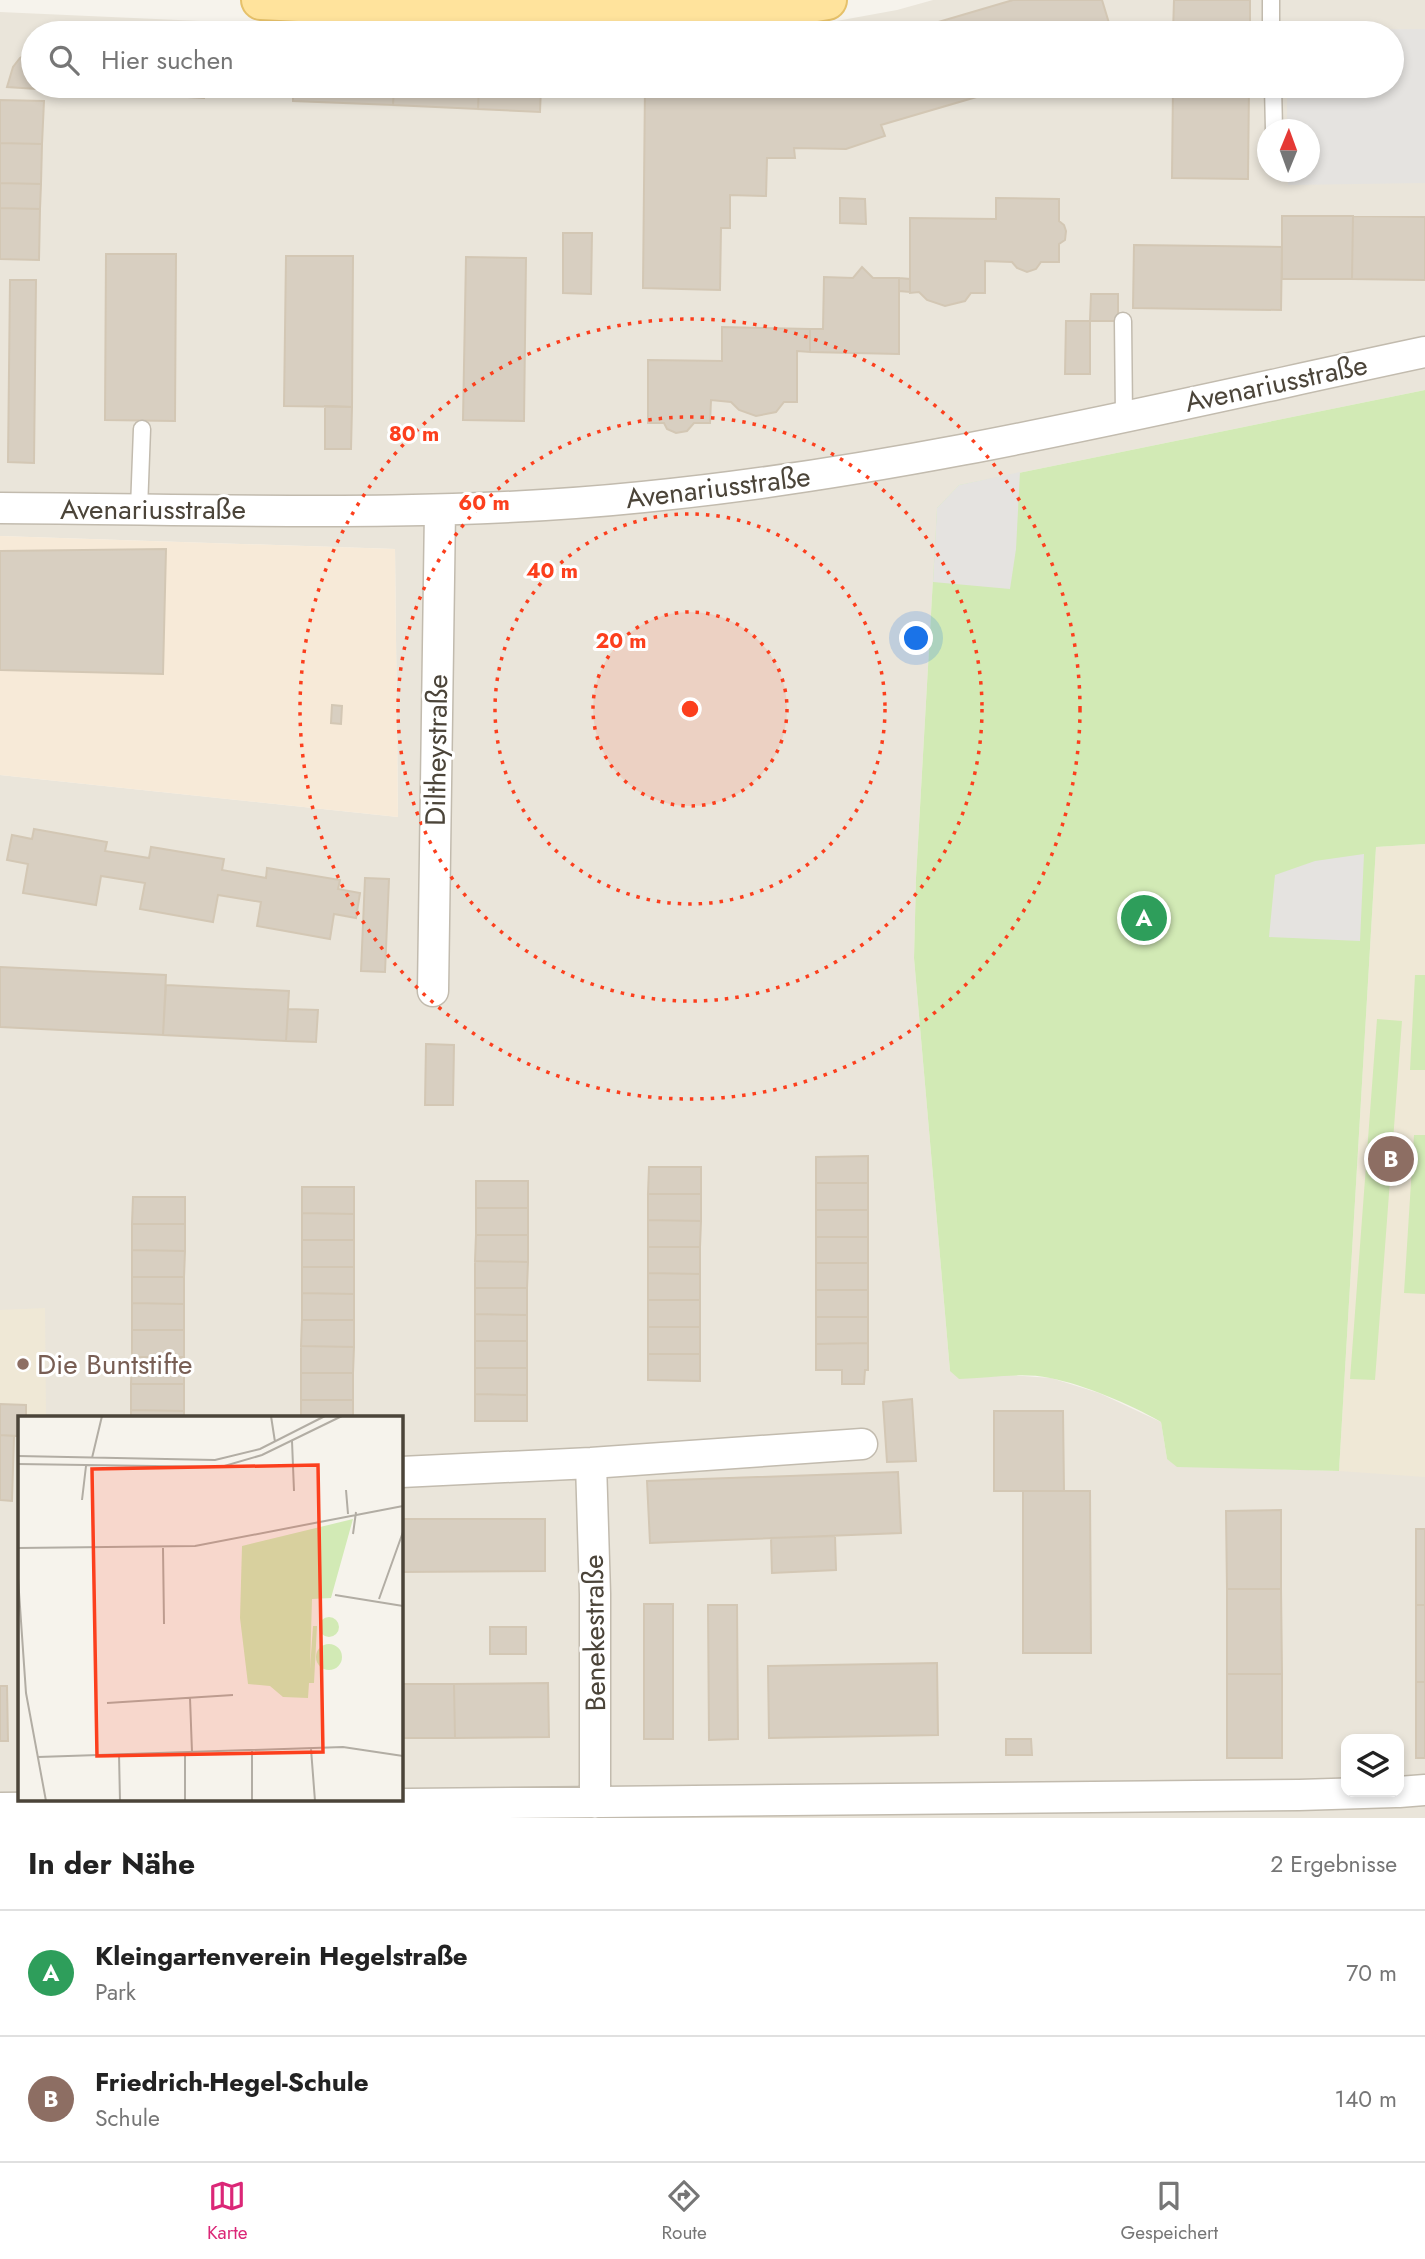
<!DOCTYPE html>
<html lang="de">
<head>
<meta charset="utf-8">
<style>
  :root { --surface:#fff; --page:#f2f2f2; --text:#222; --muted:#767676; --line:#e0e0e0; --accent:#db2777 }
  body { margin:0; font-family:Jost,sans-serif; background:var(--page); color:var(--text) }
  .controls { position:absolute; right:21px; bottom:21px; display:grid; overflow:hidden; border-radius:14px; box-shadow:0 4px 10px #0003 }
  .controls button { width:63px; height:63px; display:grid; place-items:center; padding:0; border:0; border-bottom:2px solid var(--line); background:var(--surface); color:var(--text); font:35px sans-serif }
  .compass { position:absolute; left:1257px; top:119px; width:63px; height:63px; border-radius:50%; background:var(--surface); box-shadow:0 4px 10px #0003; rotate:1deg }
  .you { position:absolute; left:917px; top:639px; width:24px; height:24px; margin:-18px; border:5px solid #fff; border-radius:50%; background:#1a73e8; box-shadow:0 0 0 10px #1a73e833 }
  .badge { display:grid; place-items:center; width:46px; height:46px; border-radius:50%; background:var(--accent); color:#fff; font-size:23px; font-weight:700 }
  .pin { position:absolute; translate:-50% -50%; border:4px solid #fff; box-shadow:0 2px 7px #0006 }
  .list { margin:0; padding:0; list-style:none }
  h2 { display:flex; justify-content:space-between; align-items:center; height:91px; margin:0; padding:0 28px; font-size:30px }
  h2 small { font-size:23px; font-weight:400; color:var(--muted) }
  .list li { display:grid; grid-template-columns:46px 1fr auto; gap:21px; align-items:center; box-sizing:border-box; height:126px; padding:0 28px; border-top:2px solid var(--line) }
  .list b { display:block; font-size:26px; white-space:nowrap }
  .list p { margin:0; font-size:23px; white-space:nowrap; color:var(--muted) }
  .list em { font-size:23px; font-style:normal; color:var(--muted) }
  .icon { flex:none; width:38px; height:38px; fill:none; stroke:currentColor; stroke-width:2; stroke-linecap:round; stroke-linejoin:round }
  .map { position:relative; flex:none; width:1425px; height:1818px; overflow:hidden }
  .search { position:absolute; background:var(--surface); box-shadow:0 4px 10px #0003; left:21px; right:21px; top:21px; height:77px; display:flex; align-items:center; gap:18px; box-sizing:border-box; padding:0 24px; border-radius:38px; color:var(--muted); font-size:26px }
  .sheet { height:343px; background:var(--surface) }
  nav { display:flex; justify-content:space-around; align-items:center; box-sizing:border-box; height:98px; border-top:2px solid var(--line); background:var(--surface); font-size:19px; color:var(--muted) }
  nav a { display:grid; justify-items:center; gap:4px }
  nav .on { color:var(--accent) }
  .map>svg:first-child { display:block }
  .residential { fill:#eae5da; fill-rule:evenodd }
  .commercial { fill:#f7ead8 }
  .education { fill:#efe8d6 }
  .green { fill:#d2eab5 }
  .parking { fill:#e5e3e0 }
  .building { fill:#d8cfc1; stroke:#d3c7b4; stroke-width:2 }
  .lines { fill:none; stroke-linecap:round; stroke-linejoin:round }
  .lane-casing { stroke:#c2bbae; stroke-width:19 }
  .street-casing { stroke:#c2bbae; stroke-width:33 }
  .primary-casing { stroke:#e6c16a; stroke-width:42 }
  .lane { stroke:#fff; stroke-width:16 }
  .street { stroke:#fff; stroke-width:30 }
  .primary { stroke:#ffe39c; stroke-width:38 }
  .ring { fill:none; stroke:#fc3f1d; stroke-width:3.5; stroke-dasharray:3.5 7 }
  .education-dot { fill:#8d6e63; stroke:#fff; stroke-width:2.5 }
  .labels { text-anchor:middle; stroke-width:6; stroke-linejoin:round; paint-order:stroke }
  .street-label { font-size:28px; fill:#4b4439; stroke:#fff }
  .education-label { font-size:28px; fill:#785e54; stroke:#fff; text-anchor:start }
  .inset-road { fill:none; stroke:#b2ada4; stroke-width:2 }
  .view { fill:#fc3f1d; fill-opacity:0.15; stroke:#fc3f1d; stroke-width:3.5 }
  .inset-edge { fill:none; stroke:#4b4439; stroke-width:3.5 }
  .centre { fill:#fc3f1d; stroke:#fff; stroke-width:3.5 }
  .ring-label { font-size:21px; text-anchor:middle; font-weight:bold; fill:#fc3f1d; stroke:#fff; stroke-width:6; stroke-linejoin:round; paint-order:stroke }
</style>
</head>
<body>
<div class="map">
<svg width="1425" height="1818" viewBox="0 0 1425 1818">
  <rect width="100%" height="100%" fill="#f6f3ec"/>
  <path class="residential" d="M933,0H1425V390L959,485L937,508L916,878L914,958L950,1371L1051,1378L1099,1393L1161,1422L1167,1459L1276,1469L1339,1471L1425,844V1818H0V775L398,817L395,549L0,536V12L467,33H33V86H1392V33H742L798,28L897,10ZM1268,130H1310V172H1268ZM19,1417H401V1799H19ZM1346,1739H1399V1792H1346Z"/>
  <path class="commercial" d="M0,536L395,549L398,817L0,775Z"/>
  <path class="education" d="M1425,844V1477L1339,1471L1376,847Z
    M45,1308L46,1417H19V1436L0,1435V1310Z"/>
  <path class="green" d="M1425,390V844L1376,847L1339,1471L1177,1467L1167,1459L1161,1422C1130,1404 1085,1385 1050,1378C1021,1372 988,1378 959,1379L950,1371L914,958L916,878L937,508L959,485Z
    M1415,975H1425V1070H1410Z
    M1377,1019L1402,1021L1375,1380L1350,1379Z
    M1414,1135H1425V1294L1404,1293Z"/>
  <path class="parking" d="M1425,29V183L1288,185V172H1310V130L1287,129V86H1392V33H1286V30Z
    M1020,472L1016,549L1010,589L933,582L937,508L959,485Z
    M1364,854L1360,941L1269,937L1275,875L1315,861Z"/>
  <path class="building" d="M1013,0H1102L1112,33H901Z
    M1174,0H1250V33H1173Z
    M33,50V86H54L53,90L7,87L13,67L20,58Z
    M54,86H104V92L53,90Z
    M104,86H154V95L104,92Z
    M154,86H205L204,98L154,95Z
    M293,86H394L393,105L293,101Z
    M394,86H479L478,109L393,105Z
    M479,86H541L540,112L478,109Z
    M645,86H1014L881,125L885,136L846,149L794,148L795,158H767L766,196L730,195V228H721L720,290L643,288Z
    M1173,86H1249L1248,179L1172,178Z
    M0,100L44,101L42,144L0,143Z
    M0,143L42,144L41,184L0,183Z
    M0,183L41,184L40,209L0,208Z
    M840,198L865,199L866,224L840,223Z
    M996,198L1059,199V221L1064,225L1066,231L1065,240L1059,244V262H1041L1036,269L1027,272L1017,268L1012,262L985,261V293H971L965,301L945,306L927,300L919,292L910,293V218L996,219Z
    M0,208L40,209L39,260L0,259Z
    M1282,216H1353L1352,279H1282Z
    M1353,216L1425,217V280L1352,279Z
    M563,233H592L591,294L563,293Z
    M1134,245L1282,247L1281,310L1133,308Z
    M106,254H176L175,421L105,420Z
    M286,256H353L352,407L284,406Z
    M466,257L526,258L524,421L463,420Z
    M862,267L873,278H899V354L810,352V329H823L824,277L853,278Z
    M899,278L910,279V292L899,291Z
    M10,280H36L34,463L8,462Z
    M1091,294H1118V321H1090Z
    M1066,321H1090V374H1065Z
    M722,327L810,329V352L797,351V402H784L776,412L756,416L739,410L731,402L711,400L710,423H694L687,431L676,433L667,429L664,423H648V360L722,361Z
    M325,406L352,407L351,449H325Z
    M166,549L163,674L0,670V551Z
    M332,705L342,706L341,724L331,723Z
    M34,829L107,842L105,851L149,858L151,847L224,859L222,870L266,878L267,868L340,880L338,889L360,893L356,918L334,914L330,939L257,926L261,902L218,895L213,922L140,909L145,883L101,876L96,905L23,893L28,864L7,860L12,835L32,839Z
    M365,878L389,879L385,972L361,971Z
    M0,967L166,975L163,1035L0,1027Z
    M166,985L289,991L286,1041L163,1035Z
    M288,1009L318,1010L316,1042L286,1041Z
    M426,1044L454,1045L453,1105H425Z
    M868,1156V1183H816V1157Z
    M649,1167H701V1194H648Z
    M476,1181H528V1208H476Z
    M816,1183H868V1210H816Z
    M302,1187H354V1214L302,1213Z
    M648,1194H701V1221L648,1220Z
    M133,1197H185V1224H132Z
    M476,1208H528V1235H476Z
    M816,1210H868V1237H816Z
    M302,1213L354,1214V1240H302Z
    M648,1220L701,1221L700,1247H648Z
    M132,1224H185V1251L132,1250Z
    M476,1235H528V1262L475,1261Z
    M816,1237H868V1263H816Z
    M302,1240H354V1267H302Z
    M648,1247H700V1274L648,1273Z
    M132,1250L185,1251L184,1277H132Z
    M475,1261L528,1262L527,1288H475Z
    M816,1263H868V1290H816Z
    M302,1267H354V1294L302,1293Z
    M648,1273L700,1274V1300H648Z
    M132,1277H184V1304L132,1303Z
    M475,1288H527V1315L475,1314Z
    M816,1290H868V1317H816Z
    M302,1293L354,1294V1320H302Z
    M648,1300H700V1327H648Z
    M132,1303L184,1304V1330H132Z
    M475,1314L527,1315V1341H475Z
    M816,1317H868V1343L816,1344Z
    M302,1320H354V1347L301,1346Z
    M648,1327H700V1354H648Z
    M132,1330H184V1357H132Z
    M475,1341H527V1368H475Z
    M868,1343V1370H865L864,1384H842V1370H816V1344Z
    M301,1346L354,1347L353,1373H301Z
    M648,1354H700V1381L648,1380Z
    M132,1357H184V1384H131Z
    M475,1368H527V1395L475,1394Z
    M301,1373H353V1400H301Z
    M131,1384H184V1411L131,1410Z
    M475,1394L527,1395V1421H475Z
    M912,1399L916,1461L887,1462L883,1402Z
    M301,1400H353V1417H301Z
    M0,1404L26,1405V1417H19V1436L0,1435Z
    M131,1410L184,1411V1417H131Z
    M994,1411H1063L1064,1491H994Z
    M0,1435L14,1436L12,1501L0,1500Z
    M898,1472L901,1533L650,1543L647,1481Z
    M1023,1491H1090L1091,1653H1023Z
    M1281,1510V1589H1227L1226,1511Z
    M401,1519H545V1571L401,1572Z
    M1416,1529H1425V1605H1416Z
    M835,1536L836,1570L772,1573L771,1538Z
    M1227,1589H1281L1282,1674H1227Z
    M644,1604H673V1739H644Z
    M708,1605H737L738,1739L709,1740Z
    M1416,1605H1425V1682H1416Z
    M490,1627H526V1654H490Z
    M937,1663L938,1735L769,1738L768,1666Z
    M1227,1674H1282V1758H1227Z
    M1416,1682H1425V1758H1416Z
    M548,1683L549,1737L455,1738L454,1684Z
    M401,1684H454L455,1738H401Z
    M0,1686H7L8,1741H0Z
    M1006,1739H1031L1032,1755H1006Z"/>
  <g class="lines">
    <defs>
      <path id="lane" d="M1271,0V33
        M1273,86L1274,130
        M1123,321L1124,416
        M139,509L142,429"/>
      <path id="street" d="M0,508C214,509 430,519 643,497C907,471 1166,407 1425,352
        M433,991L440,510
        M591,1463L595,1594V1803
        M401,1472L591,1463L862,1444
        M1399,1792L1425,1790
        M0,1808L1299,1795L1396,1792"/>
      <path id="primary" d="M261,0C356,5 451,10 547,13C641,15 734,17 827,0"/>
    </defs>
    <use href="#lane" class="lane-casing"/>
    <use href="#street" class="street-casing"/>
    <use href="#primary" class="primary-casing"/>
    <use href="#lane" class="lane"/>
    <use href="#street" class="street"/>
    <use href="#primary" class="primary"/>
  </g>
  <circle cx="690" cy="709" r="97" fill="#fc3f1d" fill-opacity=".12"/>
  <g class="ring">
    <circle cx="690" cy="709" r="97"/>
    <circle cx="690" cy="709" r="195"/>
    <circle cx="690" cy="709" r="292"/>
    <circle cx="690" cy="709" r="390"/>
  </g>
  <circle class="education-dot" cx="23" cy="1364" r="7"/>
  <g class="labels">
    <g class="street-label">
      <text transform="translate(1276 383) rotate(-12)" y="10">Avenariusstraße</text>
      <text transform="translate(718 487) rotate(-7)" y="10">Avenariusstraße</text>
      <text x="153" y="519">Avenariusstraße</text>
      <text transform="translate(436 750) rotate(-89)" y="10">Diltheystraße</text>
      <text transform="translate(594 1633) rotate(-91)" y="10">Benekestraße</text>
    </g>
    <g class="education-label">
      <text x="37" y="1374">Die Buntstifte</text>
    </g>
  </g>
  <g transform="translate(18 1416)">
    <rect width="385" height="385" fill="#f6f3ec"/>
    <path d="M335,103L313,182L294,183L292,253L295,210H299L296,267H291L290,282L265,281L252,270L230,268L222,202L224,130ZM301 211a10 10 0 1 1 20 0a10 10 0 1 1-20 0ZM298 241a13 13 0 1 1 26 0a13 13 0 1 1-26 0Z" fill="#d2eab5"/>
    <path class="inset-road" d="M253,0L257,26M274,25L276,75M0,40L197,44L242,33L307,0M74,42L84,0M0,48L203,51L244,39L324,0M328,74L330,98M64,84L68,50M335,118L338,96M0,132L177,130L385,90M145,132L146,208M0,162L8,277L28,385M317,179L385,190M361,183L385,116M172,282L174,336M89,287L215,279M293,333L297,385M234,334V385M167,336V385M101,338L102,385M20,341L325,331L385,340"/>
    <path class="view" d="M300,49L305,336L79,340L74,53Z"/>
    <rect width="385" height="385" class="inset-edge"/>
  </g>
  <circle cx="690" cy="709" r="10" class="centre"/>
  <g class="ring-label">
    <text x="414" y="441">80 m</text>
    <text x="484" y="510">60 m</text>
    <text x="552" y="578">40 m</text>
    <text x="621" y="648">20 m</text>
  </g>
</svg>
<div class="controls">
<button><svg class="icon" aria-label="layers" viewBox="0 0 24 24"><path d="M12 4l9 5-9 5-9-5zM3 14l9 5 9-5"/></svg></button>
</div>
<svg class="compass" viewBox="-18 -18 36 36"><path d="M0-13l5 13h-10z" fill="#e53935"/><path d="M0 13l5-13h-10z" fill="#767676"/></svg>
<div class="you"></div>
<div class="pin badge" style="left:1144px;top:918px;background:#2e9e5b">A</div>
<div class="pin badge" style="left:1391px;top:1159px;background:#8d6e63">B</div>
<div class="search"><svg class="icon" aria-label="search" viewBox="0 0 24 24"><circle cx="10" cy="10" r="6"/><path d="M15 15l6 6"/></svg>Hier suchen</div>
</div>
<section class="sheet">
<h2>In der Nähe<small>2 Ergebnisse</small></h2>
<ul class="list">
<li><span class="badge" style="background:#2e9e5b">A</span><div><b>Kleingartenverein Hegelstraße</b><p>Park</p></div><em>70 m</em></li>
<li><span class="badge" style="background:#8d6e63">B</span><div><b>Friedrich-Hegel-Schule</b><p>Schule</p></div><em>140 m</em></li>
</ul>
</section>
<nav>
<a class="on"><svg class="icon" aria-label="map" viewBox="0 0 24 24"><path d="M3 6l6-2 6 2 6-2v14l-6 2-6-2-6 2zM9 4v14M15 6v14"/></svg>Karte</a>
<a><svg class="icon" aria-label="directions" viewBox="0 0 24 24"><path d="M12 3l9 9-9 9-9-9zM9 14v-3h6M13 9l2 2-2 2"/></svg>Route</a>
<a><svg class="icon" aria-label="saved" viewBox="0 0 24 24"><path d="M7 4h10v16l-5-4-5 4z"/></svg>Gespeichert</a>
</nav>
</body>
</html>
